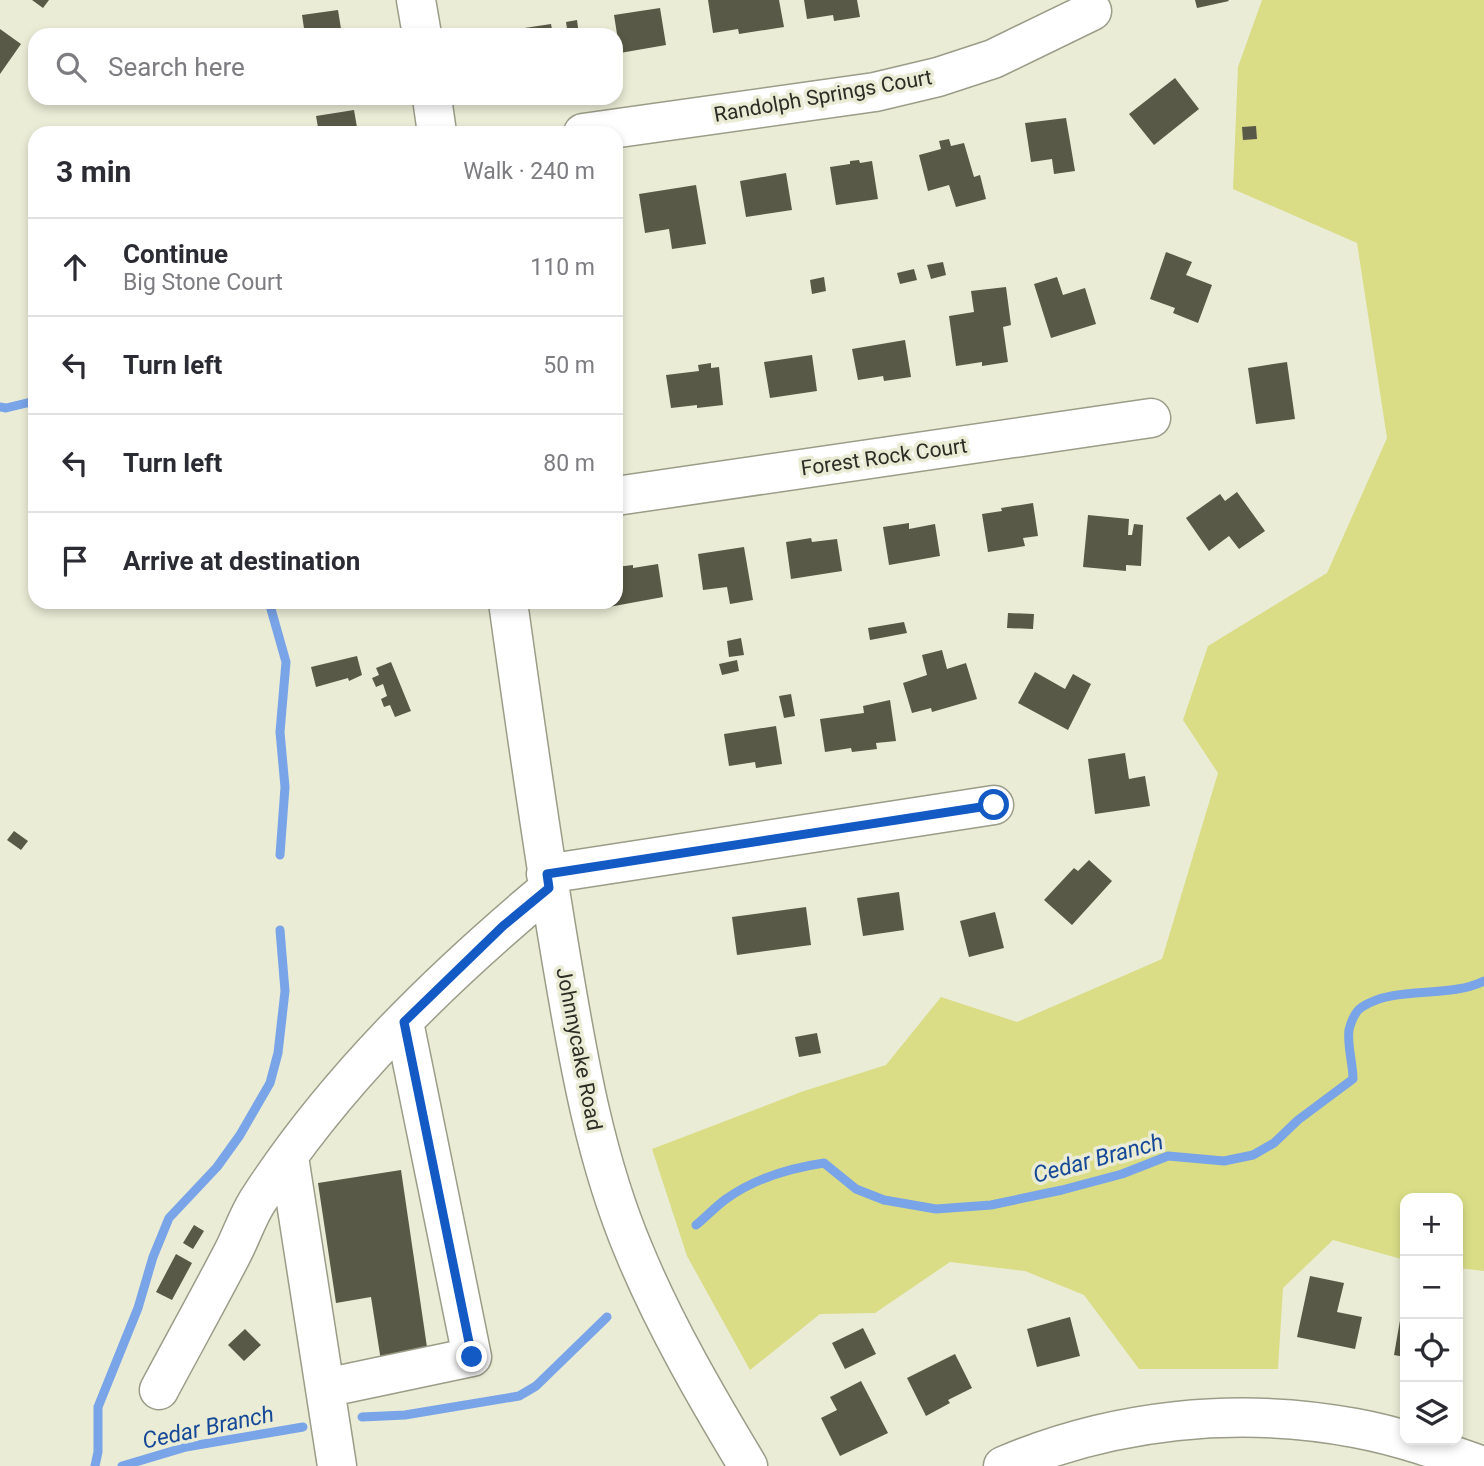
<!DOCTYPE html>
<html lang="en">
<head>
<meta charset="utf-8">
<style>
  :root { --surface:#fff; --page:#f7f7f7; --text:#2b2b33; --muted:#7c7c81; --line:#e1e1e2 }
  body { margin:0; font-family:Roboto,sans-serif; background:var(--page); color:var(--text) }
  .controls { position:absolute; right:21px; bottom:21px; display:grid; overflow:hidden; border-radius:14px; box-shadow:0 4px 10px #0003 }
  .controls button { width:63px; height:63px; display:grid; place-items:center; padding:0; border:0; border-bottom:2px solid var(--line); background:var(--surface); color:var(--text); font:35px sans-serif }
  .stop { position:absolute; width:21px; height:21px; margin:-16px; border:5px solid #135ac5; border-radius:50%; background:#fff }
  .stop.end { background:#135ac5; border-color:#fff; box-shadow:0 2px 7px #0008 }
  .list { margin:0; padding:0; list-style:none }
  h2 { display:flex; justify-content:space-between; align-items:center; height:91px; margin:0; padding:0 28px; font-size:30px }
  h2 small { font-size:23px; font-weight:400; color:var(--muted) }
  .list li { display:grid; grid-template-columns:46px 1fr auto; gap:21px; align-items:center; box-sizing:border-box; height:98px; padding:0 28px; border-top:2px solid var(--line) }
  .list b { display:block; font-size:26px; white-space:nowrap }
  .list p { margin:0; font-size:23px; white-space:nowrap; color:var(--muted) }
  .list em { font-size:23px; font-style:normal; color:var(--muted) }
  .icon { flex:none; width:38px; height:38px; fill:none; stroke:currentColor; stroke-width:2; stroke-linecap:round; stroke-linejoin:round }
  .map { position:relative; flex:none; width:1484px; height:1466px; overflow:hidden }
  .search { position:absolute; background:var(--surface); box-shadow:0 4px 10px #0003; left:28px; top:28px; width:595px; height:77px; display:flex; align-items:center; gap:18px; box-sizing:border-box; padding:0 24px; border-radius:21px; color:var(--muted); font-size:26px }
  .panel { position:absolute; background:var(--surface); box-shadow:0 4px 10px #0003; left:28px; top:126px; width:595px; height:483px; border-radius:21px }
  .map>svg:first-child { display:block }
  .green { fill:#dadd86 }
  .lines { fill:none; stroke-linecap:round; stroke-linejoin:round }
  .stream { stroke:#79a4e8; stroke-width:9 }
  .building { fill:#585946 }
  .minor-casing { stroke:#9b9d88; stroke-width:41 }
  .minor { stroke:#fff; stroke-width:38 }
  .route { stroke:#135ac5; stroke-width:9 }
  .labels { text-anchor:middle; stroke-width:7; stroke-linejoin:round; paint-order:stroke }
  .street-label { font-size:21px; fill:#2d2d25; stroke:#eaecd6 }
  .water-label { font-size:23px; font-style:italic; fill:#154897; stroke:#eaecd6 }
</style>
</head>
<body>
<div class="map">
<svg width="1484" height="1466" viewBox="0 0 1484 1466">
  <rect width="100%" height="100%" fill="#eaecd6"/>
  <path class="green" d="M1262,0H1484V1271L1458,1268V1198H1405V1260L1333,1240L1283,1288L1278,1369H1139L1084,1295L1025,1271L950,1262L875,1313L820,1314L750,1370L687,1256L652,1149L801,1092L886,1065L941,997L1017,1022L1162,959L1218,773L1183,720L1208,646L1327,573L1387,438L1357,243L1233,189L1238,67Z"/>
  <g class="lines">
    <path class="stream" d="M0,407L6,408L35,401
      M269,602L286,662L280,732L285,787L280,855
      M696,1225C706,1217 715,1207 726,1199C754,1179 790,1168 824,1163L856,1189L884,1200L936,1209L991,1205L1062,1190L1122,1174L1168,1156L1224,1161L1253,1155L1274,1143L1298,1120L1353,1079C1353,1063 1347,1046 1349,1030C1351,1022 1354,1012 1362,1007C1395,985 1448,999 1484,981
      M362,1417L405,1415L519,1396L536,1386L607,1317
      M95,1466L98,1452V1407L138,1308L153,1257L169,1218L217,1167L240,1135L270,1083L278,1053L285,991L280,930
      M122,1466L186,1447L303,1427"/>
  </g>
  <path class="building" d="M32,0H49L43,8Z
    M708,0H779L784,27L739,34L738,29L713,33Z
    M804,0H857L860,17L834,21L833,15L807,19Z
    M1195,0H1228L1229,1L1197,8Z
    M660,8L666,45L620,53L614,15Z
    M338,10L342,35H305L302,15Z
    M577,20L579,35H568L566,22Z
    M551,24L553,35H504V31Z
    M0,29L21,44L0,74Z
    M1175,78L1199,109L1154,145L1129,114Z
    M354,110L358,133H319L316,116Z
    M1066,118L1075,171L1054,174L1052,159L1031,162L1025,123Z
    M1256,126L1257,139L1243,140L1242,127Z
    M949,139L951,146L964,143L974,177L980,175L986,199L956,207L949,185L928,191L919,155L941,149L939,141Z
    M859,160L860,163L872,161L878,199L836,205L830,167L850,164V161Z
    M786,173L792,210L746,217L740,181Z
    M696,185L706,244L672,249L669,229L645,233L639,194Z
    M1166,252L1192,262L1186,275L1212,285L1198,323L1173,313L1175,308L1150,299Z
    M943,262L946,275L931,279L927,265Z
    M914,269L917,280L900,284L897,273Z
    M824,277L826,291L812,294L810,280Z
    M1057,277L1063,295L1085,288L1096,324L1051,338L1034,284Z
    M1006,287L1011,325L1003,327L1008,362L982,366V362L956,366L949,316L974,312L971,291Z
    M905,340L911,377L884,381L883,376L858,380L852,349Z
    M812,355L817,391L770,398L764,362Z
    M1287,362L1295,419L1256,424L1248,368Z
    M711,363V368L719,367L723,405L697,408V405L671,408L666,375L699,371L698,365Z
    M1237,492L1265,531L1239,549L1229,536L1209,551L1186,518L1220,494L1225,501Z
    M1033,503L1038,536L1023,538L1025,546L988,552L982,514L1002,511L1001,508Z
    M1088,515L1129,519L1128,535H1132L1134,524L1143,525L1141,566L1126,565V571L1083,567Z
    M909,523V529L935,524L940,556L889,565L883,527Z
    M811,538L812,542L837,539L842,571L791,579L786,542Z
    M744,547L753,600L730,604L727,587L703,590L698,554Z
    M658,564L663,597L598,609L596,602H616V567L633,565V568Z
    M1008,613L1034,614L1033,629L1007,628Z
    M904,622L907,633L870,640L868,628Z
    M741,638L744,655L729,657L727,641Z
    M942,650L947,669L966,663L977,699L932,712L931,708L912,713L903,683L927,675L922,655Z
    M357,656L362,675L349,681L348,678L316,687L311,667Z
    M737,660L739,671L722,675L719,664Z
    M391,662L411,711L395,717L390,705L384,707L381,699L387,696L383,684L376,687L372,678L379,675L376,668Z
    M1035,672L1065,689L1073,674L1091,684L1068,730L1018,703Z
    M791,694L795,716L784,718L779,696Z
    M890,700L896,741L876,743L877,749L852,752L851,748L825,752L820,719L864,713L863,706Z
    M776,726L782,764L756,768L755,762L729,766L724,734Z
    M1125,753L1129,779L1145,776L1150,806L1095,814L1088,759Z
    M14,831L28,841L21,850L7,840Z
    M1089,860L1112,881L1072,925L1044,900L1074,868L1078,871Z
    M899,892L904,930L863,936L857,898Z
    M806,907L811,945L737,955L732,917Z
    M995,912L1004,948L969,957L960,921Z
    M817,1033L821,1053L799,1057L795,1037Z
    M401,1170L428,1354L381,1361L371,1297L336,1303L318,1183Z
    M194,1225L204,1231L193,1249L183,1243Z
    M176,1254L192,1263L172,1300L156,1292Z
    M1310,1276L1344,1283L1337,1312L1362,1317L1355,1349L1297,1337Z
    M1403,1303H1405V1357L1394,1355Z
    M1070,1317L1080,1356L1037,1367L1027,1329Z
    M863,1328L876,1354L845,1369L832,1343Z
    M245,1329L261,1345L244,1361L228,1345Z
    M955,1354L972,1388L948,1400L950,1403L926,1416L907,1378Z
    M861,1381L888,1433L840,1456L821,1418L837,1410L830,1397Z"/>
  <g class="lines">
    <defs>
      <path id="minor" d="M416,0L422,35
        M432,98L437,133
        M583,133L875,92L938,77L993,59L1092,11
        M616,496L1151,418
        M508,602C525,724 542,847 563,969C579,1064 596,1161 634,1251C664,1324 707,1398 748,1466
        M546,874L994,805
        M289,1157L337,1466
        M325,1388L472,1357L404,1022
        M159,1390C183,1345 208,1300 232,1254C241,1237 247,1218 257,1202C334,1082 440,979 549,888
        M1003,1466C1113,1419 1237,1406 1355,1428C1399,1436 1441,1451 1483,1466"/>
    </defs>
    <use href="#minor" class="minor-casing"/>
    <use href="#minor" class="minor"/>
  </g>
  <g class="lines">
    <path class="route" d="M472,1357L404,1022L503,926L549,888L547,874L994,805"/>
  </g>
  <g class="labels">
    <g class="street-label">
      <text transform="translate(823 96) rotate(-10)" y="7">Randolph Springs Court</text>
      <text transform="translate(884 457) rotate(-8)" y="7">Forest Rock Court</text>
      <text transform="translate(579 1049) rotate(79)" y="7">Johnnycake Road</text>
    </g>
    <g class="water-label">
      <text transform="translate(1098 1158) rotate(-15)" y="8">Cedar Branch</text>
      <text transform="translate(208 1427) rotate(-12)" y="8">Cedar Branch</text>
    </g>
  </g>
</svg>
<div class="controls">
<button>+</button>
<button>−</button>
<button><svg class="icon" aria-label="locate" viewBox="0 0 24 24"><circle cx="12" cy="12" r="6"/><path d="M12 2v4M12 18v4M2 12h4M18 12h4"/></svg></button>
<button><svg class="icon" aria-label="layers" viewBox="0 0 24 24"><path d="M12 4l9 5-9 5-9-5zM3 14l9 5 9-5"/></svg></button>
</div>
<div class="stop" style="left:994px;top:805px"></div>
<div class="stop end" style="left:472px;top:1357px"></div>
<div class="search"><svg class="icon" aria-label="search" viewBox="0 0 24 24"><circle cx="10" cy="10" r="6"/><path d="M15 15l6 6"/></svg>Search here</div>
<section class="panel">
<h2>3 min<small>Walk · 240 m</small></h2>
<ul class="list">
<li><svg class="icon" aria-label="ahead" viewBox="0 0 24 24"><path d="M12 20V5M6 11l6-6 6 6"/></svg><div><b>Continue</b><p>Big Stone Court</p></div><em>110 m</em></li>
<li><svg class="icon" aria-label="left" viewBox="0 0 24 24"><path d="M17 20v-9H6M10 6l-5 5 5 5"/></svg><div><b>Turn left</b></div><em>50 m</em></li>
<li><svg class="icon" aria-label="left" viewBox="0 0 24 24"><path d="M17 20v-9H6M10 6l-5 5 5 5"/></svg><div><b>Turn left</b></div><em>80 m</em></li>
<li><svg class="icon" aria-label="arrive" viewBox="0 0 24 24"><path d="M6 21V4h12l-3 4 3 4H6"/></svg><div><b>Arrive at destination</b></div></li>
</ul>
</section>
</div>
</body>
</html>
